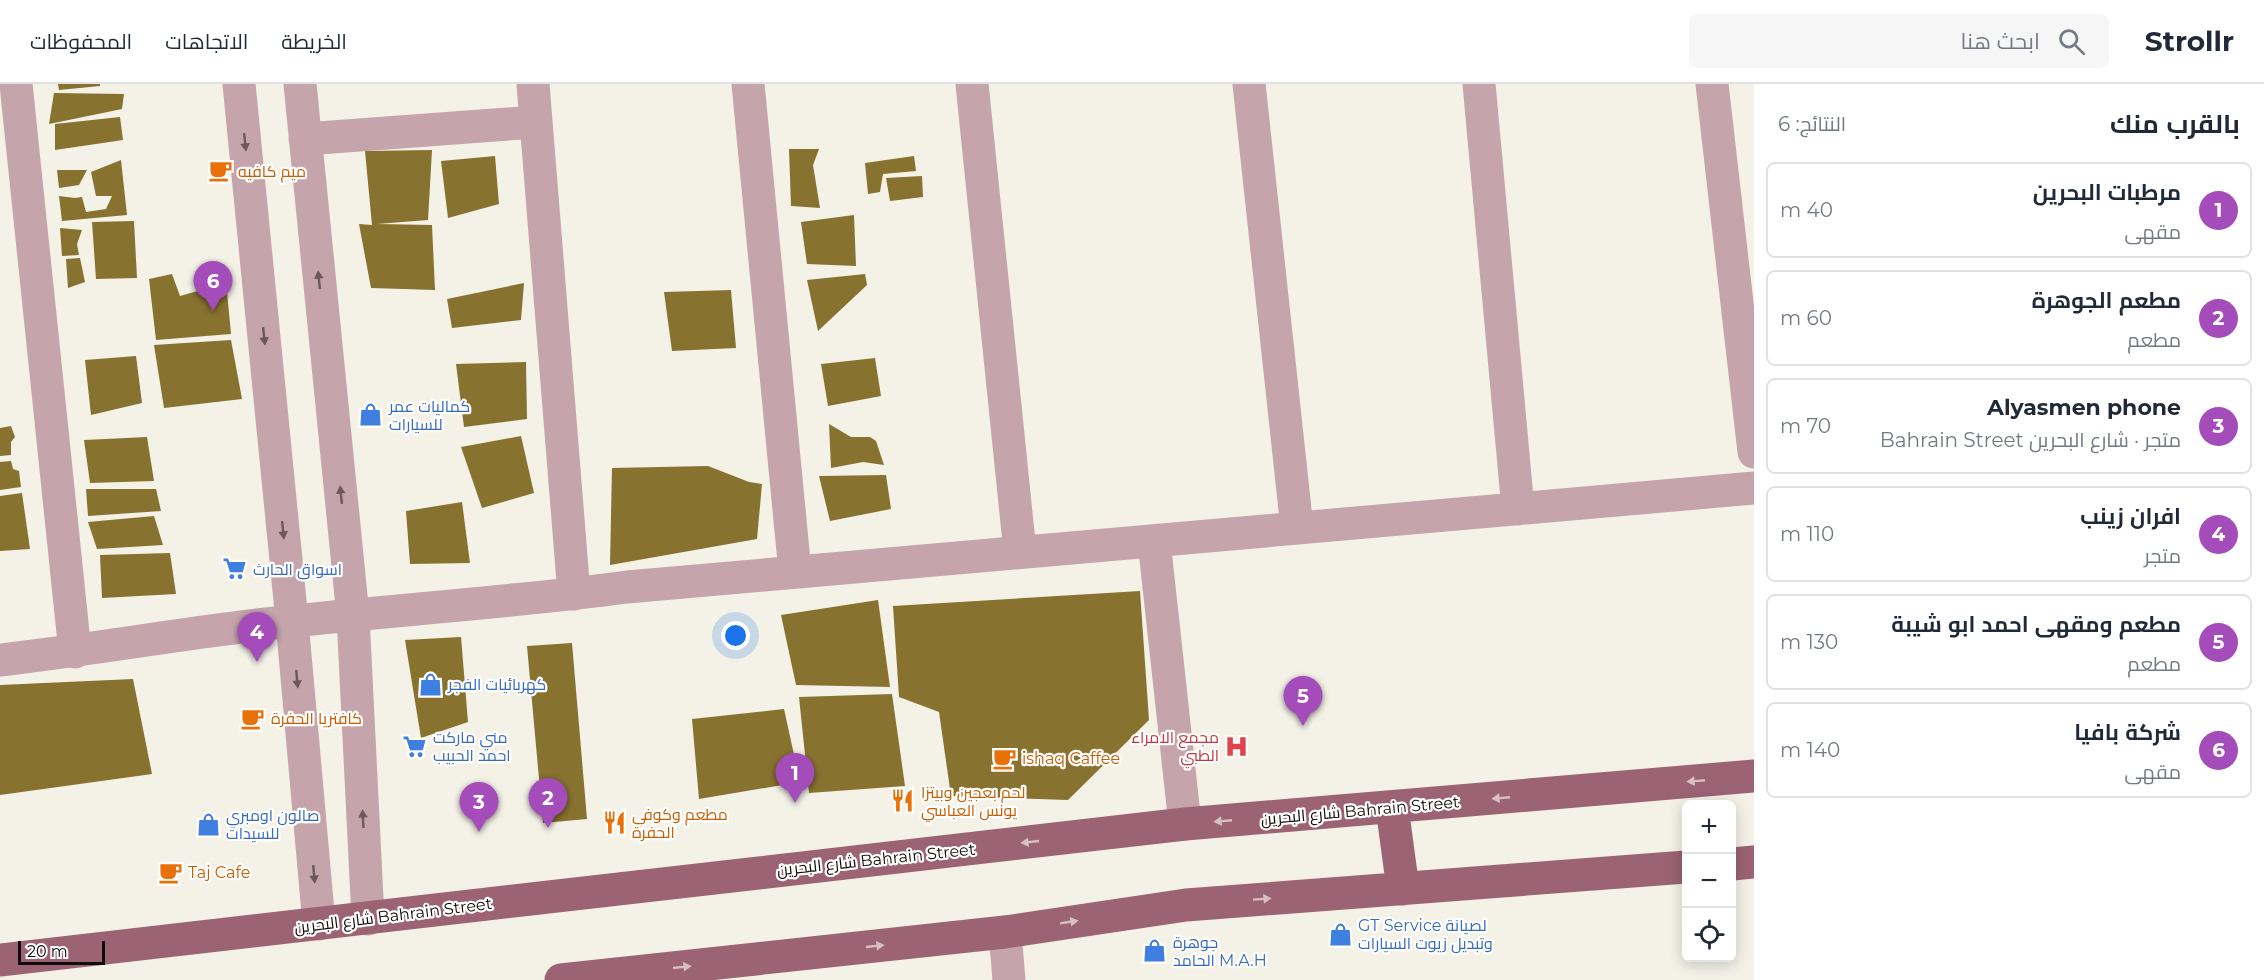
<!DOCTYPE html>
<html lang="ar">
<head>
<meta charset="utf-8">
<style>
  :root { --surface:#fff; --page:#f6f6f7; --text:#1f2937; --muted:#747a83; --line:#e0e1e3; --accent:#a44cb9 }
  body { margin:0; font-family:Montserrat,Cairo,sans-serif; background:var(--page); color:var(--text); direction:rtl }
  .controls { position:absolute; right:18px; bottom:18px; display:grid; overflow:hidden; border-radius:9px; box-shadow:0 3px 15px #0003 }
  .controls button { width:54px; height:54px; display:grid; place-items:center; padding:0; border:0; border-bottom:2px solid var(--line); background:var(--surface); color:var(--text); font:30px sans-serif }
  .scale { position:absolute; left:18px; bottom:15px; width:87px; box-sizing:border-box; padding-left:6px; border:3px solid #0e0d0a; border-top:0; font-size:16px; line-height:21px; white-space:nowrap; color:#0e0d0a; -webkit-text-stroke:4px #fffefc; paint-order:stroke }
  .you { position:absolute; left:736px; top:552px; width:21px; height:21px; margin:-15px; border:4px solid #fff; border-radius:50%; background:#1a73e8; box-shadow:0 0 0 9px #1a73e833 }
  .badge { display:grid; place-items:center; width:39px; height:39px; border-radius:50%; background:var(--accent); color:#fff; font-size:20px; font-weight:700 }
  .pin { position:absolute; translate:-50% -50px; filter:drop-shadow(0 2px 3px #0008) }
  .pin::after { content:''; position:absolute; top:32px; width:21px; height:18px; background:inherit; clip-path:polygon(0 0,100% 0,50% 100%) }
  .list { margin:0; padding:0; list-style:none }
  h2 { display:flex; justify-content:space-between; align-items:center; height:78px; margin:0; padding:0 24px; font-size:26px }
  h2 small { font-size:20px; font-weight:400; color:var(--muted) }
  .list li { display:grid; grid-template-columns:39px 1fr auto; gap:18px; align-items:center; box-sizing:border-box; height:96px; margin:0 12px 12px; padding:0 12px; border:2px solid var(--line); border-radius:9px }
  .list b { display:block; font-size:22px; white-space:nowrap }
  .list p { margin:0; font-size:20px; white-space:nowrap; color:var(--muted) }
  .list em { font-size:20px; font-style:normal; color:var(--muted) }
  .icon { flex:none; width:33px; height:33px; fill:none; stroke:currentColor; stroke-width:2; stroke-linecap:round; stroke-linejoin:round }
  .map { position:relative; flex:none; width:1754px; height:896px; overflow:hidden; direction:ltr }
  header { display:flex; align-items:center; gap:36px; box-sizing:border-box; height:84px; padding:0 30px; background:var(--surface); border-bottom:2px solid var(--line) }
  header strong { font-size:28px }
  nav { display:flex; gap:33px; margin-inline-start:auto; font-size:21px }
  .search { width:420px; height:54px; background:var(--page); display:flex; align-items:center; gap:15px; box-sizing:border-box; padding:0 21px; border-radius:9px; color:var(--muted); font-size:22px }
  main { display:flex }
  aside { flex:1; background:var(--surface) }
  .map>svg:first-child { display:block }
  .building { fill:#887230 }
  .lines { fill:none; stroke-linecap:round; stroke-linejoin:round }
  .minor { stroke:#c5a4ac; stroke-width:33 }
  .major { stroke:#9b6373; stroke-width:33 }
  .oneway { fill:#6a585b }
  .oneway2 { fill:#d7c0c5 }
  .labels { text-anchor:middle; stroke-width:4.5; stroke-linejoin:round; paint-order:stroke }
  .food-label { font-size:16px; fill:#c56008; stroke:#fffefc; text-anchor:start }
  .shop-label { font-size:16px; fill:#366cbe; stroke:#fffefc; text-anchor:start }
  .health-label { font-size:16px; fill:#be3a42; stroke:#fffefc; text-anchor:end }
  .street-label { font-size:16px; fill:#0e0d0a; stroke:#fffefc }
</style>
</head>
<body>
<header>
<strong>Strollr</strong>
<div class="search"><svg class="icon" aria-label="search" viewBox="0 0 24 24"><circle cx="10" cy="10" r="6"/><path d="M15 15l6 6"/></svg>ابحث هنا</div>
<nav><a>الخريطة</a><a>الاتجاهات</a><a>المحفوظات</a></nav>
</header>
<main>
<aside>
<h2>بالقرب منك<small>النتائج: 6</small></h2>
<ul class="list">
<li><span class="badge">1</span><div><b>مرطبات البحرين</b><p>مقهى</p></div><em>40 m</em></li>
<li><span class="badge">2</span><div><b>مطعم الجوهرة</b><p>مطعم</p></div><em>60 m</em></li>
<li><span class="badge">3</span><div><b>Alyasmen phone</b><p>متجر · شارع البحرين Bahrain Street</p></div><em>70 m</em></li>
<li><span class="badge">4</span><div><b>افران زينب</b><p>متجر</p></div><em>110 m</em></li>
<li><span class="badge">5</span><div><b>مطعم ومقهى احمد ابو شيبة</b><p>مطعم</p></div><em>130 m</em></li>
<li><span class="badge">6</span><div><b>شركة بافيا</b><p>مقهى</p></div><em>140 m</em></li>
</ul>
</aside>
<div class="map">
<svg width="1754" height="896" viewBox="0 0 1754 896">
  <rect width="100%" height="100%" fill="#f4f1e7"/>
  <path class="building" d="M58,0H100V2L59,6Z
    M54,9L124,10L122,25L49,40Z
    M120,33L123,56L55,66V40Z
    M789,65H819L813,81L820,124L791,122Z
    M432,66L428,136L377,140L432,141L435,206L371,204L359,140L372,141L365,67Z
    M495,72L499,120L448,134L441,77Z
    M914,72L916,87L883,90L880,108L868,110L865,79Z
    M121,76L127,131L62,137L59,112L75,114L82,113L86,128L106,125L112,112H96L91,88Z
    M57,86H87L79,101L59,104Z
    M922,92L923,113L890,117L886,94Z
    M854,131L856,182L807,180L801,138Z
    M134,137L137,194L96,195L92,138Z
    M60,144L82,146L77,160L79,171L62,172Z
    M80,174L85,198L68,204L66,175Z
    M216,187L215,200L227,207L231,250L156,256L149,195L172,190L180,212L201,206L200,188Z
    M865,190L867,201L818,247L807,196Z
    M524,199L521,236L452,244L447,215Z
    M731,206L736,264L672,267L664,208Z
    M231,256L242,315L164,324L154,261Z
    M136,272L142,319L91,331L85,276Z
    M875,274L881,312L828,322L821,280Z
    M526,278L527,335L464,343L456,280Z
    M829,340L851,353H870L876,357L884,381L863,378L831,384Z
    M11,342L15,353L11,358V371L0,372V344Z
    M521,352L534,409L482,424L461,363Z
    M147,353L154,397L90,399L84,356Z
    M11,377L13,385L19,387L21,403L0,406V378Z
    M708,382L749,398L762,400L757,455L610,481L612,384Z
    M886,391L891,425L830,437L819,392Z
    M86,405H156L161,427L88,432Z
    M22,409L30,465L0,467V412Z
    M462,418L470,479L410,480L406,427Z
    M154,432L163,461L97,465L88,438Z
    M170,469L176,510L102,514L100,471Z
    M1140,507L1149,636L1068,716L951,712L939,628L899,613L893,522Z
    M878,516L890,603L796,601L781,531Z
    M461,553L468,638L421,654L405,556Z
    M572,559L587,735L543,739L527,562Z
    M133,595L152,690L0,711V601Z
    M892,610L905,702L809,709L799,613Z
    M784,625L800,698L699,715L692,635Z"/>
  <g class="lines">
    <path class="minor" d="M16,0L75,568
      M239,0L292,537L319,840
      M300,0L353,532L368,835
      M533,0L574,510
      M748,0L795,488
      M972,0L1020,468
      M1249,0L1297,444
      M1479,0L1518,425
      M1712,0L1754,368
      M305,55L536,38
      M1154,457L1185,740
      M0,576C98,565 195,547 293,537C404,525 516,518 627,503L1754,404
      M1005,848L1009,896"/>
    <path class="major" d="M1392,723L1403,805
      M1732,780L1754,778
      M0,876L1185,740L1754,692
      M561,896L1005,848L1186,821L1686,783"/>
  </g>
  <defs><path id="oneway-solid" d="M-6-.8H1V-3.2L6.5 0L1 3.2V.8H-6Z" transform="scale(1.5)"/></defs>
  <g class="oneway">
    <use href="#oneway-solid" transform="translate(245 58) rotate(84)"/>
    <use href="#oneway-solid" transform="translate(319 196) rotate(-96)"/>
    <use href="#oneway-solid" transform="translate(264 252) rotate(84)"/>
    <use href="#oneway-solid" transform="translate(341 411) rotate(-96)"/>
    <use href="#oneway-solid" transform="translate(283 446) rotate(84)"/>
    <use href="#oneway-solid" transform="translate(297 595) rotate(85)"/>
    <use href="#oneway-solid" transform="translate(363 735) rotate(-93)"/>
    <use href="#oneway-solid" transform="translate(314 790) rotate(85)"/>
  </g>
  <g class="oneway2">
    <use href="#oneway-solid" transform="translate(1696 697) rotate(175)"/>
    <use href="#oneway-solid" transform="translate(1501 714) rotate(175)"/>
    <use href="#oneway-solid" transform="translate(1223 737) rotate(175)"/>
    <use href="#oneway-solid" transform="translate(1030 758) rotate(174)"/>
    <use href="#oneway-solid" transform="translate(1262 815) rotate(-4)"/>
    <use href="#oneway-solid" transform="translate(1069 838) rotate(-9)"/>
    <use href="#oneway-solid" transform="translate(875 862) rotate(-6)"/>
    <use href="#oneway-solid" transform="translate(682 883) rotate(-6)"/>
  </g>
  <defs>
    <symbol id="cafe-bare" viewBox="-9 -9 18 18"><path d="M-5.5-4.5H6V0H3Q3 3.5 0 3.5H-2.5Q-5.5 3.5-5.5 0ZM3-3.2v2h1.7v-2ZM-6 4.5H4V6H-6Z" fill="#e8710a" stroke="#fffefc" stroke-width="2.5" paint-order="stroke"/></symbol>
    <symbol id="shop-bare" viewBox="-9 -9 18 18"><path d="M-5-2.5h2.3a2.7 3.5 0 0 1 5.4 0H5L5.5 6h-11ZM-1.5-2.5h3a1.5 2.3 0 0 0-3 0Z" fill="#3f7fe0" stroke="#fffefc" stroke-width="2.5" paint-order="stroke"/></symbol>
    <symbol id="supermarket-bare" viewBox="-9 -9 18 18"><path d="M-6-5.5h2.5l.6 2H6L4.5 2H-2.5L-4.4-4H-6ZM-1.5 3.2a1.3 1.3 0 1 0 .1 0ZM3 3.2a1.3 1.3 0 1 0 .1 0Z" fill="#3f7fe0" stroke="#fffefc" stroke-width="2.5" paint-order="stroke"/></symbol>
    <symbol id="hospital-bare" viewBox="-9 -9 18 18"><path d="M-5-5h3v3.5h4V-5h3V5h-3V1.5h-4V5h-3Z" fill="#e0444e" stroke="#fffefc" stroke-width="2.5" paint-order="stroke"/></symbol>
    <symbol id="restaurant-bare" viewBox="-9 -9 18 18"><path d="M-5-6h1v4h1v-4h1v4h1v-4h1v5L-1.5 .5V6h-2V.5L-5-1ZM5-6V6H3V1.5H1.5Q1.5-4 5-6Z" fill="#e8710a" stroke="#fffefc" stroke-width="2.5" paint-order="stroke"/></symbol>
  </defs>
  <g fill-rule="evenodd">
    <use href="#cafe-bare" x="204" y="70" width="33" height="33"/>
    <use href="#shop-bare" x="354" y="314" width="33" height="33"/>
    <use href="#supermarket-bare" x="218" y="468" width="33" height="33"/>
    <use href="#shop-bare" x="414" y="584" width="33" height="33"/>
    <use href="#cafe-bare" x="236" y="618" width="33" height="33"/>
    <use href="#supermarket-bare" x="398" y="646" width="33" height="33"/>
    <use href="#hospital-bare" x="1220" y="646" width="33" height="33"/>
    <use href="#cafe-bare" x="988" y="658" width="33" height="33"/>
    <use href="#restaurant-bare" x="886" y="700" width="33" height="33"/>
    <use href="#restaurant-bare" x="598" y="722" width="33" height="33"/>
    <use href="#shop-bare" x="192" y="724" width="33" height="33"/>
    <use href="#cafe-bare" x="154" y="772" width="33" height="33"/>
    <use href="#shop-bare" x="1324" y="834" width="33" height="33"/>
    <use href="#shop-bare" x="1138" y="850" width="33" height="33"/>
  </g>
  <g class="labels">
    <g class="food-label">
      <text x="238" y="93">ميم كافيه</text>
      <text x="271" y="640">كافتريا الحفرة</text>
      <text x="1022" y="680">ishaq Caffee</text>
      <text x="921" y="714">لحم بعجين وبيتزا<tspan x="921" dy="18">يونس العباسي</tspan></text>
      <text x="632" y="736">مطعم وكوفي<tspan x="632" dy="18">الحفرة</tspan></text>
      <text x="188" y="794">Taj Cafe</text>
    </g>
    <g class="shop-label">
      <text x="389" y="328">كماليات عمر<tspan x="389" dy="18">للسيارات</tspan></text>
      <text x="253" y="491">اسواق الحارث</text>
      <text x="448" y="606">كهربائيات الفجر</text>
      <text x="433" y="659">مني ماركت<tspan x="433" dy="18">احمد الحبيب</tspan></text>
      <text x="226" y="737">صالون اومبري<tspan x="226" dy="18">للسيدات</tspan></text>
      <text x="1358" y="847">GT Service لصيانة<tspan x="1358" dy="18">وتبديل زيوت السيارات</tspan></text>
      <text x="1173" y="864">جوهرة<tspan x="1173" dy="18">الحامد M.A.H</tspan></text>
    </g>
    <g class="health-label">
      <text x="1219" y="659">مجمع الامراء<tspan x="1219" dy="18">الطبي</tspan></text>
    </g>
    <g class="street-label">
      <text transform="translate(1360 726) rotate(-5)" y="6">شارع البحرين Bahrain Street</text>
      <text transform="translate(876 775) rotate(-6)" y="6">شارع البحرين Bahrain Street</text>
      <text transform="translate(393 831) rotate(-7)" y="6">شارع البحرين Bahrain Street</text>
    </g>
  </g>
</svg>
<div class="controls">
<button>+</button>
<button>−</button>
<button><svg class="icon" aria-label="locate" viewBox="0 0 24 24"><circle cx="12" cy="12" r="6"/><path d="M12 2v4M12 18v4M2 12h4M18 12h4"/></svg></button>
</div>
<div class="scale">20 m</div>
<div class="you"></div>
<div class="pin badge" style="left:795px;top:719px">1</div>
<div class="pin badge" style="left:548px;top:744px">2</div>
<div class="pin badge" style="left:479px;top:748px">3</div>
<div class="pin badge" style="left:257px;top:578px">4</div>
<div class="pin badge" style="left:1303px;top:642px">5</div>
<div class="pin badge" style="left:213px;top:227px">6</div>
</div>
</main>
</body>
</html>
